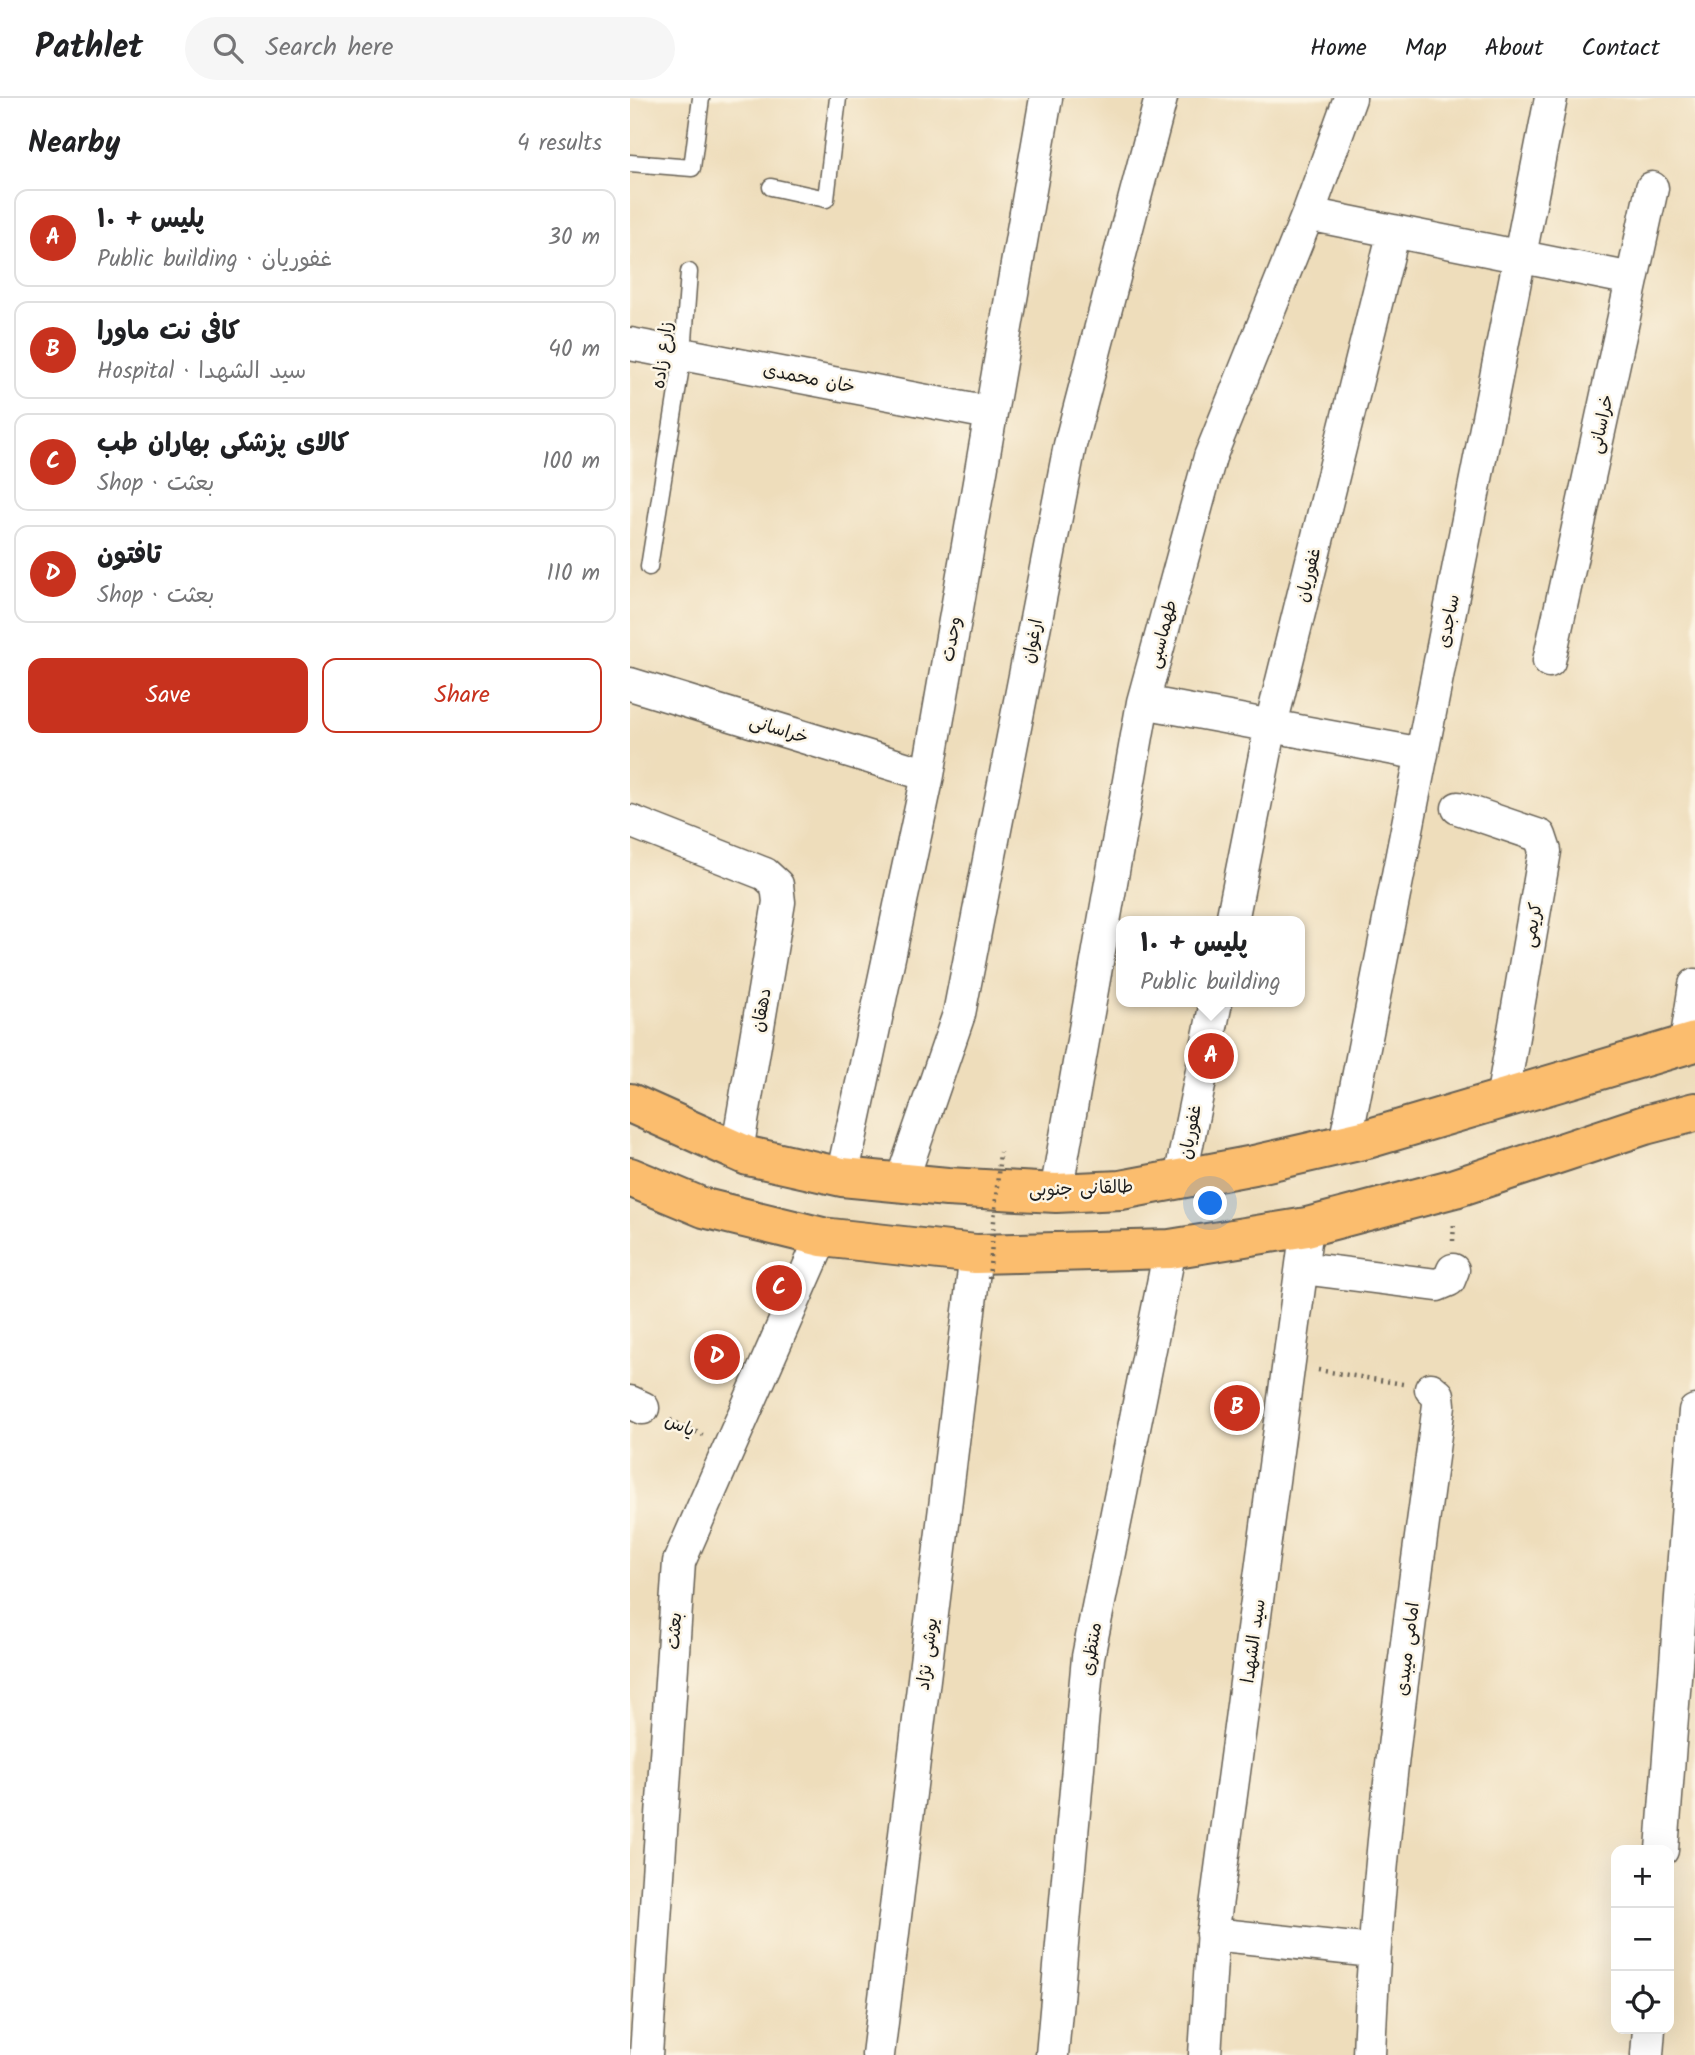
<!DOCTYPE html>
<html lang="en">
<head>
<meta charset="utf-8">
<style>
  :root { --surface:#fff; --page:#f6f6f6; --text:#202124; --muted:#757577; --line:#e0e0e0; --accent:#c8321e }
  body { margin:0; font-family:Kalam,"Playpen Sans Arabic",sans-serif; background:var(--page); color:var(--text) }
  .controls { position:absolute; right:21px; bottom:21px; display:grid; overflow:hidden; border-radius:14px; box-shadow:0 7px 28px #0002 }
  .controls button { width:63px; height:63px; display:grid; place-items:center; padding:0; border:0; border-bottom:2px solid var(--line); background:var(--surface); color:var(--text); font:35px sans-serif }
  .you { position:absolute; left:581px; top:1106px; width:24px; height:24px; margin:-18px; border:5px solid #fff; border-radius:50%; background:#1a73e8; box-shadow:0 0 0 10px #1a73e833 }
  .badge { display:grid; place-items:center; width:46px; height:46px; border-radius:50%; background:var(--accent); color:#fff; font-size:23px; font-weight:700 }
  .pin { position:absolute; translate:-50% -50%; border:4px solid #fff; box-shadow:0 2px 7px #0006 }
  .popup { position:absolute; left:486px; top:818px; width:189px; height:91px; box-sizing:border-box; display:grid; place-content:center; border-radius:14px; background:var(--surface); filter:drop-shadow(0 2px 5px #0005); font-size:23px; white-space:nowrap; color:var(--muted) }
  .popup b { font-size:26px; color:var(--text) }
  .popup::after { content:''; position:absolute; left:50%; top:100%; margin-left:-14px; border:14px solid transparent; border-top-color:var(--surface) }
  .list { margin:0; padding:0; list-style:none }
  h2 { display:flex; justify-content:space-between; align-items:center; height:91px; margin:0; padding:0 28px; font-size:30px }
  h2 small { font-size:23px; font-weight:400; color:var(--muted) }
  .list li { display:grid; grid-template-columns:46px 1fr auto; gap:21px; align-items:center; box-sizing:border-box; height:98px; margin:0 14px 14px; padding:0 14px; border:2px solid var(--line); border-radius:14px }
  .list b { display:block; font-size:26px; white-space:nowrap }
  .list p { margin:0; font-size:23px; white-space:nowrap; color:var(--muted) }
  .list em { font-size:23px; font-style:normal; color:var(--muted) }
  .actions { display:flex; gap:14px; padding:21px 28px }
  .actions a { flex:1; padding:16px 0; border:2px solid var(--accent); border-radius:14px; text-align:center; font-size:24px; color:var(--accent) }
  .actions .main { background:var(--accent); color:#fff }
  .icon { flex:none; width:38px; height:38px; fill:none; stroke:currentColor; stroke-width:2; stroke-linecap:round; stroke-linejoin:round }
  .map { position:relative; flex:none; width:1065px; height:1957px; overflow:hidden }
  header { display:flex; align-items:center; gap:42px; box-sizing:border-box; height:98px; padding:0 35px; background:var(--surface); border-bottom:2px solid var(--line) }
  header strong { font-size:33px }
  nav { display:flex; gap:38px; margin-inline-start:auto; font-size:24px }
  .search { width:490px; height:63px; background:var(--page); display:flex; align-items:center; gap:18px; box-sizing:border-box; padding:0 24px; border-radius:38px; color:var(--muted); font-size:26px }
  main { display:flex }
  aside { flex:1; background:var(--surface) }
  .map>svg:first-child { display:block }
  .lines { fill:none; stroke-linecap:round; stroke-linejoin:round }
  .lane-casing { stroke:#666054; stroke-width:19 }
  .street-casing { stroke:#666054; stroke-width:35 }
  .primary-casing { stroke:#666054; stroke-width:42 }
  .path { stroke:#666054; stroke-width:4.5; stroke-dasharray:2 5; stroke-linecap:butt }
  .lane { stroke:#fff; stroke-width:16 }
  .street { stroke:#fff; stroke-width:32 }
  .primary { stroke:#fbbd6e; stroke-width:38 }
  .path-bridge { stroke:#666054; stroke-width:4.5; stroke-dasharray:2 5; stroke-linecap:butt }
  .labels { text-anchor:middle; stroke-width:5; stroke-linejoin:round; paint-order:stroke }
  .street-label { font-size:18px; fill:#1c1c1c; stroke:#fcf5e5 }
</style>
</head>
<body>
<header>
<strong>Pathlet</strong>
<div class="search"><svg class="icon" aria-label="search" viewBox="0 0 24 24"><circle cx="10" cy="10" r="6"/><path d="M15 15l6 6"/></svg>Search here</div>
<nav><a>Home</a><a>Map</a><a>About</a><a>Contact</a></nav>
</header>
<main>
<aside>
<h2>Nearby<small>4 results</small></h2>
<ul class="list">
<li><span class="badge">A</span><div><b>پلیس + ۱۰</b><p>Public building · غفوریان</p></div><em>30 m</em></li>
<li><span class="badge">B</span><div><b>کافی نت ماورا</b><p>Hospital · سید الشهدا</p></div><em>40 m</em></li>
<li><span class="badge">C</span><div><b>کالای پزشکی بهاران طب</b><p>Shop · بعثت</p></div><em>100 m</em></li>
<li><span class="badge">D</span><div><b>تافتون</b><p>Shop · بعثت</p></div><em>110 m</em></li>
</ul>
<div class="actions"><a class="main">Save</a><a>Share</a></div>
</aside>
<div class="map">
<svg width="1065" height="1957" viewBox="0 0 1065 1957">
  <rect width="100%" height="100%" fill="#fcf5e5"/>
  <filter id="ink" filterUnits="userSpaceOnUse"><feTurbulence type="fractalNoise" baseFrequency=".0143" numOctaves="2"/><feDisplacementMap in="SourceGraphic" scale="14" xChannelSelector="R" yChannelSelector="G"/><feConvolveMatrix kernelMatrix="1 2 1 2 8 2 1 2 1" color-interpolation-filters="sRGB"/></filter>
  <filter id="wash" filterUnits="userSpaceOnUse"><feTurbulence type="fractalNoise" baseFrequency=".00686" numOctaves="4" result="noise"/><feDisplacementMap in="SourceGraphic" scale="28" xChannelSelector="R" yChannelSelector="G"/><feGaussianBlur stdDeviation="1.57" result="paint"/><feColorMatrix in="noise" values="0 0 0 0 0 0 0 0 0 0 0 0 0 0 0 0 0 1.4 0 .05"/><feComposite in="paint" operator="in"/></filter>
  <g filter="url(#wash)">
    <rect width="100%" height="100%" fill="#edb"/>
  </g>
  <g filter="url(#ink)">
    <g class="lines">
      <defs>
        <path id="lane" d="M0,65L62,70L71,0
          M141,89L196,101L208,0
          M19,469L53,256L59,174"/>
        <path id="street" d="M678,116L1002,181
          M0,246L359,315
          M919,563L1022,90
          M0,586L298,677
          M513,604L792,656
          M828,710L910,738L915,753L872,1002
          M0,723L135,776L147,787L149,804L107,1053
          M602,823L641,627L764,133
          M1056,945L1065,887
          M715,1046L921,0
          M212,1079L298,677L416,0
          M550,1081L586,904
          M271,1085L329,916L440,347L531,0
          M426,1095L513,604L580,359L678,116L720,0
          M672,1170L807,1187L819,1182L823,1172
          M0,1304L13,1310
          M1032,1752L1065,1313
          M582,1836L743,1853
          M16,1957L49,1464L192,1139
          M248,1957L346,1156
          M422,1957L458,1559L540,1151
          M575,1957L583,1831L677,1129
          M739,1957C747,1739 780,1523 809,1307L808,1297L801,1291
          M1017,1957L1019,1931"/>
        <path id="primary" d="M0,1005L118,1058L212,1079L317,1089L426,1095L491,1092L624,1067L737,1041L1065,944
          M0,1079L74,1110L192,1139L346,1156L540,1151L677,1129L825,1090L1015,1027L1065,1014"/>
      </defs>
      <use href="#lane" class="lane-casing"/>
      <use href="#street" class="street-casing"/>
      <use href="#primary" class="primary-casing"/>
      <path class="path" d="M823,1143L824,1124
        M688,1272L773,1286
        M40,1322L73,1337"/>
      <use href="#lane" class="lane"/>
      <use href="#street" class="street"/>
      <use href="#primary" class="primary"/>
      <path class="path-bridge" d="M359,1180L370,1054"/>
    </g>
  </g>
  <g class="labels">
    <g class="street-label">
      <text transform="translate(32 257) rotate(-83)" y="6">زارع زاده</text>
      <text transform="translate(179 280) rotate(11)" y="6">خان محمدی</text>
      <text transform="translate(971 326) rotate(-78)" y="6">خراسانی</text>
      <text transform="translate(678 477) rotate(-76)" y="6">غفوریان</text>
      <text transform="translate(818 523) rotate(-79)" y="6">ساجدی</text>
      <text transform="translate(532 536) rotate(-75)" y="6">طهماسبی</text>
      <text transform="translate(321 541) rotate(-80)" y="6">وحدت</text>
      <text transform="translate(402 543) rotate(-79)" y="6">ارغوان</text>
      <text transform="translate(149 631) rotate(17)" y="6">خراسانی</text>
      <text transform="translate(902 827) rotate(-80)" y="6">کریمی</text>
      <text transform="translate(131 912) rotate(-80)" y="6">دهقان</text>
      <text transform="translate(560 1034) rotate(-79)" y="6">غفوریان</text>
      <text transform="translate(451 1090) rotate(-2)" y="6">طالقانی جنوبی</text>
      <text transform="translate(50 1327) rotate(24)" y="6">یاس</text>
      <text transform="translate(44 1533) rotate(-86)" y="6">بعثت</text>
      <text transform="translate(623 1543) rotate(-82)" y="6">سید الشهدا</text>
      <text transform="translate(461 1551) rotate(-81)" y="6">منتظری</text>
      <text transform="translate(777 1551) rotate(-83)" y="6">امامی میبدی</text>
      <text transform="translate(297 1556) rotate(-83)" y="6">یوشی نژاد</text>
    </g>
  </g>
</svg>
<div class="controls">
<button>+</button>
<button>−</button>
<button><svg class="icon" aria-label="locate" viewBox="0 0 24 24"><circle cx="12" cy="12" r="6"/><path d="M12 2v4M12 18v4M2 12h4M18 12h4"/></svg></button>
</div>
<div class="you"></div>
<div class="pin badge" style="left:581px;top:958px">A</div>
<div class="popup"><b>پلیس + ۱۰</b>Public building</div>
<div class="pin badge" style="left:607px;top:1310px">B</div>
<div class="pin badge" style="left:149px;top:1190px">C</div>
<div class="pin badge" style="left:87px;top:1259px">D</div>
</div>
</main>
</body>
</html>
